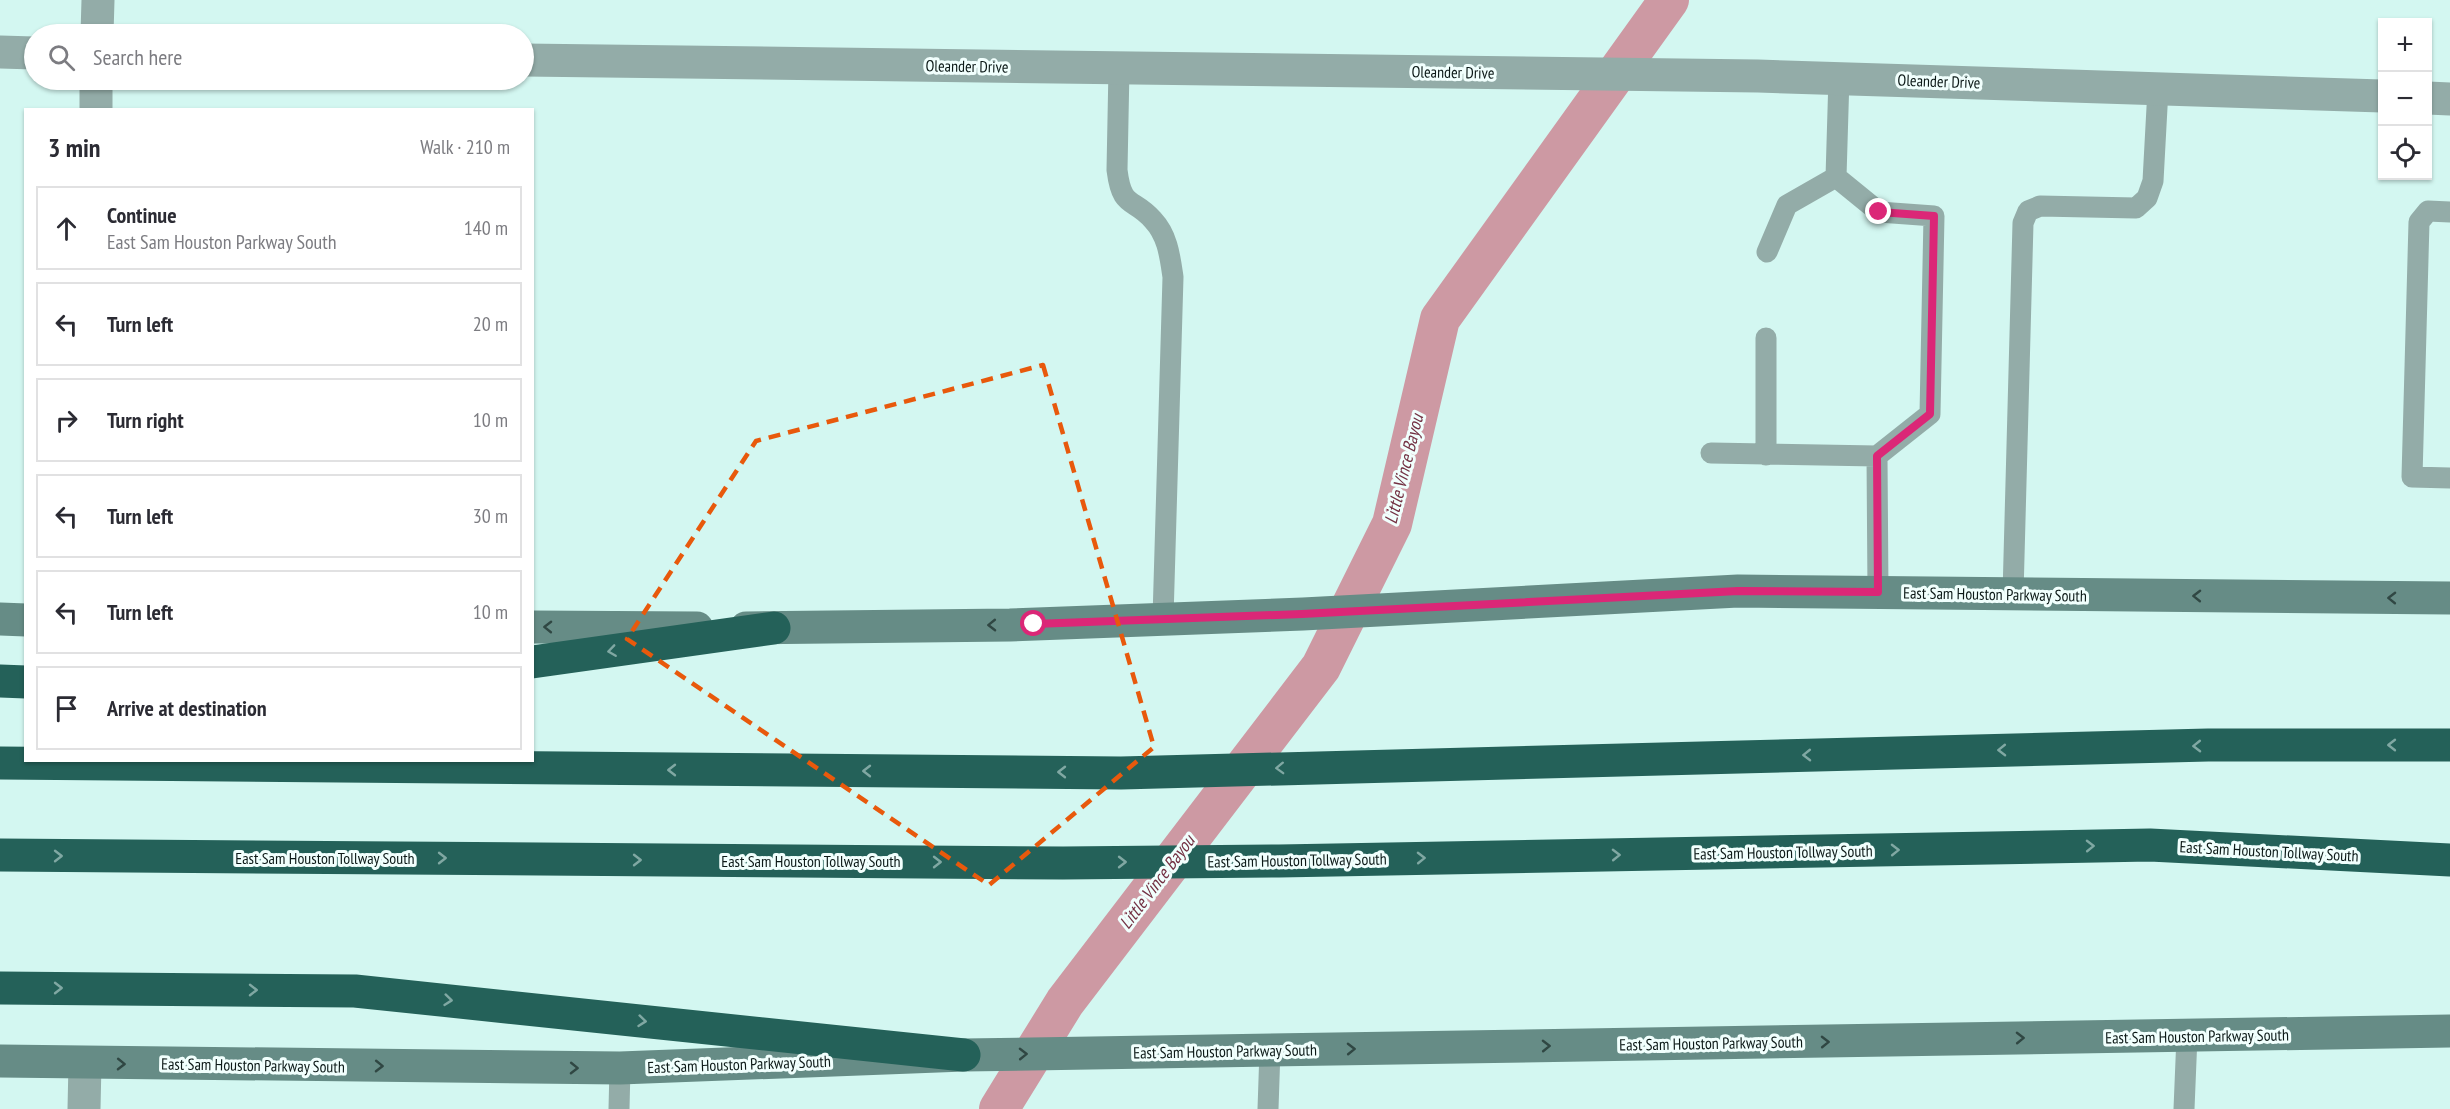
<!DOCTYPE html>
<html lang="en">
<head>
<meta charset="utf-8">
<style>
  :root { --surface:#fff; --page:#f2f2f3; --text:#2b2b33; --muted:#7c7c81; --line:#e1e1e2 }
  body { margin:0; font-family:"PT Sans Narrow",sans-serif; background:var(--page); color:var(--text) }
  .controls { position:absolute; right:18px; top:18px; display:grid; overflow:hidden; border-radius:0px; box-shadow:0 2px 4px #0004 }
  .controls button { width:54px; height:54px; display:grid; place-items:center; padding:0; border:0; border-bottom:2px solid var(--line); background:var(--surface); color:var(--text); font:30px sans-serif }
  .stop { position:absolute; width:18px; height:18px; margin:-14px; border:4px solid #db2777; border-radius:50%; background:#fff }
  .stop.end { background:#db2777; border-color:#fff; box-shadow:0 2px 6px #0008 }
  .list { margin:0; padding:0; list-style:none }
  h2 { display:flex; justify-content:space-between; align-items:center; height:78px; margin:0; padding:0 24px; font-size:26px }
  h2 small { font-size:20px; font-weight:400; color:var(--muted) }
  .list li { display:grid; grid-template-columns:39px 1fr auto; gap:18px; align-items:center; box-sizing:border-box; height:84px; margin:0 12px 12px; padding:0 12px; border:2px solid var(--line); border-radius:0px }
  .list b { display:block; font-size:22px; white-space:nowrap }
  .list p { margin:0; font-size:20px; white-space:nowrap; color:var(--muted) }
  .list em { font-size:20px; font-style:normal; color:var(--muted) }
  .icon { flex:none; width:33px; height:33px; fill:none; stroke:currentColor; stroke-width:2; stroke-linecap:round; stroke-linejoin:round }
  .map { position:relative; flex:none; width:2450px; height:1109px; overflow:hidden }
  .search { position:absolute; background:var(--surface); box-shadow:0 2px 4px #0004; left:24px; top:24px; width:510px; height:66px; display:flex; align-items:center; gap:15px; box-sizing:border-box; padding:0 21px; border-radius:33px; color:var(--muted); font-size:22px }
  .panel { position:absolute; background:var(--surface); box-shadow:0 2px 4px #0004; left:24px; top:108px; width:510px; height:654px; border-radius:0px }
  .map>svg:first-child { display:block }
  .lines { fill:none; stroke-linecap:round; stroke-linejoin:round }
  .canal { stroke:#cd99a3; stroke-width:40 }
  .service { stroke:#93aca8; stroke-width:21 }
  .minor { stroke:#93aca8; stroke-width:33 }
  .secondary { stroke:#668c86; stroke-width:33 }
  .motorway { stroke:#246159; stroke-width:33 }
  .oneway { stroke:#304743 }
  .oneway2 { stroke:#80a8a3 }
  .route { stroke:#db2777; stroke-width:8 }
  .marked { fill:none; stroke:#e8590c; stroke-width:4.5; stroke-dasharray:12 8; stroke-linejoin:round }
  .labels { text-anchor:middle; stroke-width:6; stroke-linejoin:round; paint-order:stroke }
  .street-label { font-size:16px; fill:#0c1917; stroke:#f1fffd }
  .water-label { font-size:18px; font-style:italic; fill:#733143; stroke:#f1fffd }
</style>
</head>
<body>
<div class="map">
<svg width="2450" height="1109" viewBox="0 0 2450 1109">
  <rect width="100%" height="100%" fill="#d3f7f1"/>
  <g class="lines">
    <path class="canal" d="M999,1109L1065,1002L1321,667L1392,524L1440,319L1669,0"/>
    <path class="service" d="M1119,68L1117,170C1122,210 1133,197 1153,220C1168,236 1170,257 1173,277L1163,618
      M1839,77L1836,177L1879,212L1934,216L1930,414L1877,456
      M2450,212L2428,211L2419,222L2412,477L2450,478
      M1767,252L1787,205L1836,177
      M1766,338V455
      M1711,453L1877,456L1878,592
      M2013,594L2023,223L2028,211L2040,206L2136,208L2147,198L2153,181L2158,89
      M619,1109L620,1068
      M1268,1109L1270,1050
      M2184,1109L2187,1036"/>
    <path class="minor" d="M97,34L98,0
      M0,52L34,53
      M524,60L1758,76L2382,96
      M2428,98L2450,99
      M96,110V80
      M84,1109L85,1063"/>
    <path class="secondary" d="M0,619L26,620
      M532,627L697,628
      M746,628L1010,625L1303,614L1738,591L2450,598
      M0,1061L620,1068L964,1055L2450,1031"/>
    <path class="motorway" d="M532,662L774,628
      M0,681L26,682
      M0,763L1121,773L2208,745H2450
      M0,855L1063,863L1279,861L2150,845L2450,860
      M0,988L355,991L964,1055"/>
  </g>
  <defs><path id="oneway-chevron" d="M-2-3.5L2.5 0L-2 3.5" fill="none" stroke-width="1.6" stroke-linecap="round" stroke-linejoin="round" transform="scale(1.5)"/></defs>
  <g class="oneway">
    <use href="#oneway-chevron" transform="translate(2197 596) rotate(-179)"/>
    <use href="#oneway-chevron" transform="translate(2392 598) rotate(-179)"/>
    <use href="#oneway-chevron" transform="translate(992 625) rotate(179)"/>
    <use href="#oneway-chevron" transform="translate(548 627) rotate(-179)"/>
    <use href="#oneway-chevron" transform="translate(2020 1038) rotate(-1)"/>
    <use href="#oneway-chevron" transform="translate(1825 1042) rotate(-1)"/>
    <use href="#oneway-chevron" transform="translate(1546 1046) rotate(-1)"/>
    <use href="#oneway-chevron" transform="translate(1351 1049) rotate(-1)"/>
    <use href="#oneway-chevron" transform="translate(1023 1054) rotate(-1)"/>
    <use href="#oneway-chevron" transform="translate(121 1064) rotate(1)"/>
    <use href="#oneway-chevron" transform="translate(379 1066) rotate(1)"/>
    <use href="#oneway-chevron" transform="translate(574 1068) rotate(1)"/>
  </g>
  <g class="oneway2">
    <use href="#oneway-chevron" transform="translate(612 651) rotate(172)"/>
    <use href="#oneway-chevron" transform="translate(2392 745) rotate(-180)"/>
    <use href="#oneway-chevron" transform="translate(2197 746) rotate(179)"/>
    <use href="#oneway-chevron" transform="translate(2002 750) rotate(179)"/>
    <use href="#oneway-chevron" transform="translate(1807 755) rotate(179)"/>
    <use href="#oneway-chevron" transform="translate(1280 768) rotate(178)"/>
    <use href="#oneway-chevron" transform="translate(672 770) rotate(-180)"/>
    <use href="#oneway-chevron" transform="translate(867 771) rotate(-180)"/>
    <use href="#oneway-chevron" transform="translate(1062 772) rotate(-180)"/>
    <use href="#oneway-chevron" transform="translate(2090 846) rotate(-1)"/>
    <use href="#oneway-chevron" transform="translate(1895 850) rotate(-1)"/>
    <use href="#oneway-chevron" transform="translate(1616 855) rotate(-1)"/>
    <use href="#oneway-chevron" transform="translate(58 856)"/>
    <use href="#oneway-chevron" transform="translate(442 858)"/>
    <use href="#oneway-chevron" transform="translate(1421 858) rotate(-1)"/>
    <use href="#oneway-chevron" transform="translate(637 860)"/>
    <use href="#oneway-chevron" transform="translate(937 862)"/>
    <use href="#oneway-chevron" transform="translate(1122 862)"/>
    <use href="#oneway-chevron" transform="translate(58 988)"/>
    <use href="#oneway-chevron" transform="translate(253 990)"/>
    <use href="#oneway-chevron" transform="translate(448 1000) rotate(6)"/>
    <use href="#oneway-chevron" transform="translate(642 1021) rotate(6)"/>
  </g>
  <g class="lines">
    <path class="route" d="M1034,624L1302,614L1738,591L1878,592L1877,456L1930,414L1934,216L1879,212"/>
  </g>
  <path class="marked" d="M1043,365L1154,747L989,885L627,639L756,441Z"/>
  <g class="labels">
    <g class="street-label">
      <text transform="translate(967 66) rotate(1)" y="6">Oleander Drive</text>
      <text transform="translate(1453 72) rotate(1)" y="6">Oleander Drive</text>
      <text transform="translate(1939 81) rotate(2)" y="6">Oleander Drive</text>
      <text transform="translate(1995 594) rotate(1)" y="6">East Sam Houston Parkway South</text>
      <text transform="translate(2269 851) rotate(3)" y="6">East Sam Houston Tollway South</text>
      <text transform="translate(1783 852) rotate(-1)" y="6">East Sam Houston Tollway South</text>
      <text x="325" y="864">East Sam Houston Tollway South</text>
      <text transform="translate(1297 860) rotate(-1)" y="6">East Sam Houston Tollway South</text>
      <text x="811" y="867">East Sam Houston Tollway South</text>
      <text transform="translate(2197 1036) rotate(-1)" y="6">East Sam Houston Parkway South</text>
      <text transform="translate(1711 1043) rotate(-1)" y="6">East Sam Houston Parkway South</text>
      <text transform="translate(1225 1051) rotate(-1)" y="6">East Sam Houston Parkway South</text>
      <text transform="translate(739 1064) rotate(-2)" y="6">East Sam Houston Parkway South</text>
      <text transform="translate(253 1065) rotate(1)" y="6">East Sam Houston Parkway South</text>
    </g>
    <g class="water-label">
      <text transform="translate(1404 469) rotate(-76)" y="6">Little Vince Bayou</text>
      <text transform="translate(1157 882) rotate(-53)" y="6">Little Vince Bayou</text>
    </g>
  </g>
</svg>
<div class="controls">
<button>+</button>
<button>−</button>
<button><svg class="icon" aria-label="locate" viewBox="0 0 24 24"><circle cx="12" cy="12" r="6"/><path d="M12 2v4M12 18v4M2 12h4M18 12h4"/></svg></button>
</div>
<div class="stop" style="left:1034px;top:624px"></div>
<div class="stop end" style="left:1879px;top:212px"></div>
<div class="search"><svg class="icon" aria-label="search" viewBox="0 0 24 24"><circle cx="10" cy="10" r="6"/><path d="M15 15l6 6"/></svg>Search here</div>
<section class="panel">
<h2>3 min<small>Walk · 210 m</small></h2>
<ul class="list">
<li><svg class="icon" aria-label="ahead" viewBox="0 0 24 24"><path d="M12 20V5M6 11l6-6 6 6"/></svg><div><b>Continue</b><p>East Sam Houston Parkway South</p></div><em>140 m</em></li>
<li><svg class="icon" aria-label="left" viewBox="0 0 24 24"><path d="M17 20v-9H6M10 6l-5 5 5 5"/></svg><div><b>Turn left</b></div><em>20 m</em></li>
<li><svg class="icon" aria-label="right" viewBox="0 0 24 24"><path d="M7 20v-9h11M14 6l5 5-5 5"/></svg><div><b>Turn right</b></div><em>10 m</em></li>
<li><svg class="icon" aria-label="left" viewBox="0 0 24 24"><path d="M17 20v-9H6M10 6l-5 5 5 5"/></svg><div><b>Turn left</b></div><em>30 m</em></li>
<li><svg class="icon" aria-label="left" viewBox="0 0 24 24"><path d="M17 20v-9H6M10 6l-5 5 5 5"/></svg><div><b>Turn left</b></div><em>10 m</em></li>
<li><svg class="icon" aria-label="arrive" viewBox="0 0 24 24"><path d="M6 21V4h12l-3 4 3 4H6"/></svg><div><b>Arrive at destination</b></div></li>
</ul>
</section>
</div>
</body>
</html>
